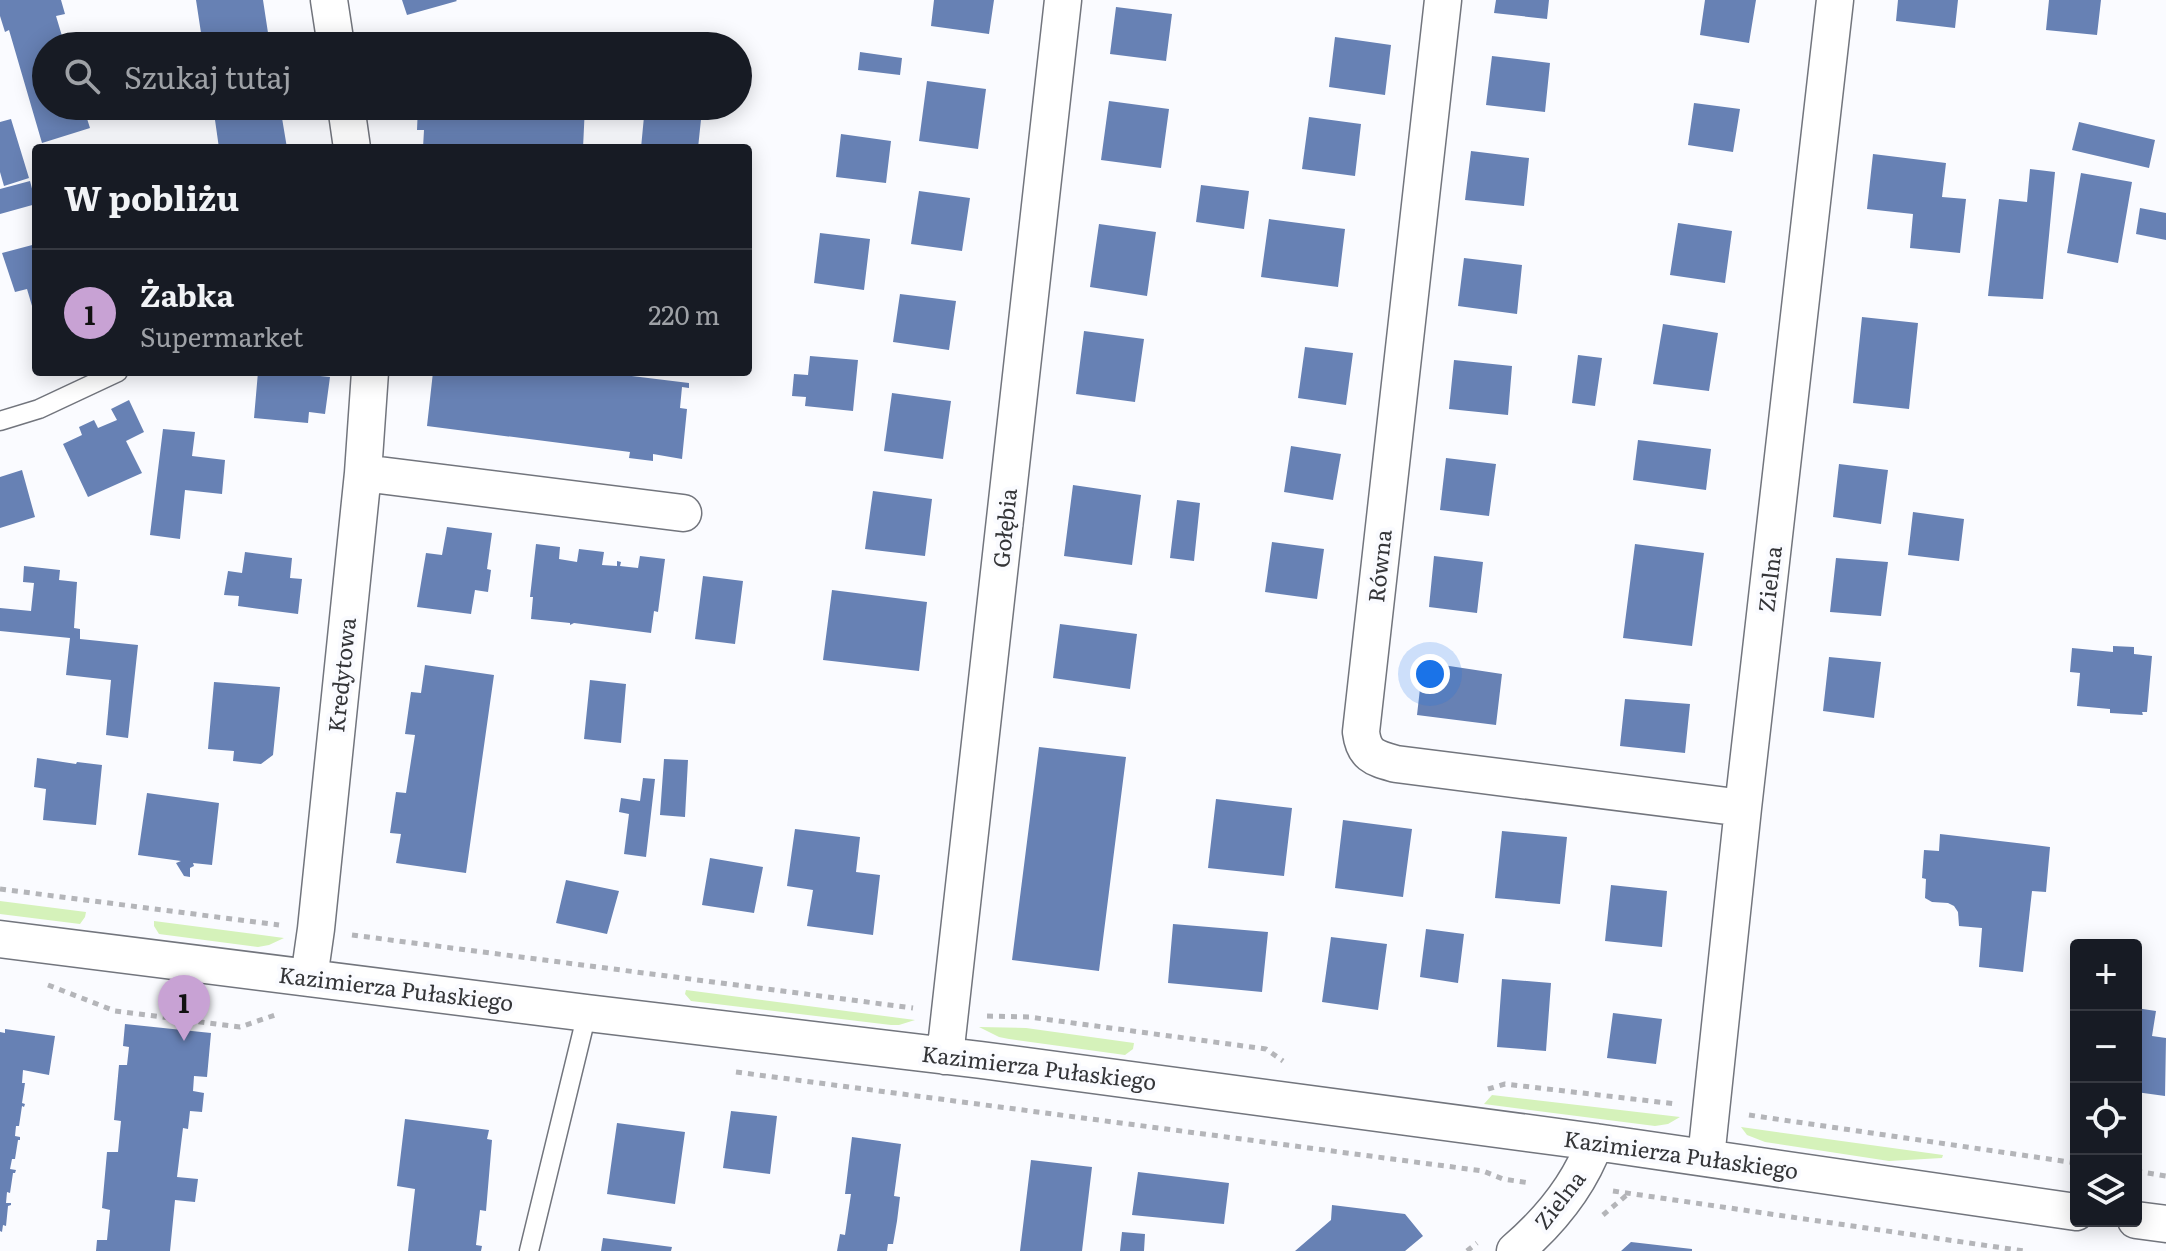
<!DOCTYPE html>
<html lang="pl">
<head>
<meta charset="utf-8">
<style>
  :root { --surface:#171b24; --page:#20242c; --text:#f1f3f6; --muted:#9ea1a6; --line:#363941; --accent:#c8a2d4 }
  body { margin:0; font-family:Literata,serif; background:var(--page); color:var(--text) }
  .controls { position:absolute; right:24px; bottom:24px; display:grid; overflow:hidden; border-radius:8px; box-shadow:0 4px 20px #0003 }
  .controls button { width:72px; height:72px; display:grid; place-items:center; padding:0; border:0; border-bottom:2px solid var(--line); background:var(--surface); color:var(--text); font:40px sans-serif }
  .you { position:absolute; left:1430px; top:674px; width:28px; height:28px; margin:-20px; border:6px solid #fff; border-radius:50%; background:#1a73e8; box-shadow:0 0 0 12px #1a73e833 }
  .badge { display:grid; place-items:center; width:52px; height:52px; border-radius:50%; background:var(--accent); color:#111; font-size:26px; font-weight:700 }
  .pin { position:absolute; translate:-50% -66px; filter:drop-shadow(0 2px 4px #0008) }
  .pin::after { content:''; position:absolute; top:42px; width:28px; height:24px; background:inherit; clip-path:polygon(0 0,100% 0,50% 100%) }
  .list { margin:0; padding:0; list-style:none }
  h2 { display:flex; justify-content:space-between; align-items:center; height:104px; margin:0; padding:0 32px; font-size:34px }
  h2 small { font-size:26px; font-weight:400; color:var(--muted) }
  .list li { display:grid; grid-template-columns:52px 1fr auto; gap:24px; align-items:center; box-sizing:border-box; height:128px; padding:0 32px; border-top:2px solid var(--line) }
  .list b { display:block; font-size:30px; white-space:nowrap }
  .list p { margin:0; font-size:26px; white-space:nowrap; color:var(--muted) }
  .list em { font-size:26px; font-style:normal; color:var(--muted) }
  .icon { flex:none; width:44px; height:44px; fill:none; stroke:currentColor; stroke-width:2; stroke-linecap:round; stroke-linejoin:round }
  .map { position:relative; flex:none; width:2166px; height:1251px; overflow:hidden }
  .search { position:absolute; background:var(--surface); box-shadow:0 4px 20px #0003; left:32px; top:32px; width:720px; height:88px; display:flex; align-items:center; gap:20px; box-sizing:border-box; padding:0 28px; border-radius:44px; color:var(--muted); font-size:30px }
  .panel { position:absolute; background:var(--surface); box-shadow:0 4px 20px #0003; left:32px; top:144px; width:720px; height:232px; border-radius:8px }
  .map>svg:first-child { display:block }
  .green { fill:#d5f2ba }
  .building { fill:#6781b4 }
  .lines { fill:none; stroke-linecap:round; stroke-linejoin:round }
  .lane-casing { stroke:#72757d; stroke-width:21 }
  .street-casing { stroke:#72757d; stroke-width:39 }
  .path { stroke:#b4b5b9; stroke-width:5; stroke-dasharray:6 6; stroke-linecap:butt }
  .lane { stroke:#fff; stroke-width:18 }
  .street { stroke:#fff; stroke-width:36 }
  .labels { text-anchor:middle; stroke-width:8; stroke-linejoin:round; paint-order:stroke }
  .street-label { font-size:22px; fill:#343538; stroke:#fafbff }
</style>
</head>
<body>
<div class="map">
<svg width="2166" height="1251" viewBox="0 0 2166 1251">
  <rect width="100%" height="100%" fill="#fafbff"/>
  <path class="green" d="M0,901L86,912L85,917L80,924L0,914Z
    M154,921L284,938L269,945L258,947L159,934L154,926Z
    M686,990L915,1020L899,1025H891L691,1001L685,994Z
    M979,1027L1026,1028L1134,1043L1133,1049L1125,1055L1009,1039L999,1037Z
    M1492,1095L1680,1117L1668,1124L1655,1126L1484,1104Z
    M1741,1127L1943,1155L1942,1158L1889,1161L1765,1142L1747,1135Z"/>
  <path class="building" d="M0,0H61L65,14L56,16L65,46H46V106H83L90,128L42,143L9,30L5,32L0,16Z
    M196,0H263L270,46H203Z
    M402,0H456L457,1L407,15Z
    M934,0H994L989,34L931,26Z
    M1496,0H1549L1547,19L1494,13Z
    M1705,0H1756L1749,43L1700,35Z
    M1898,0H1958L1955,28L1896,21Z
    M2049,0H2101L2097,35L2046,30Z
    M1116,7L1172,14L1166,61L1110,54Z
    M1335,37L1391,45L1385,95L1329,87Z
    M860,52L902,58L900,75L858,70Z
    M1492,56L1550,63L1545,112L1486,105Z
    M927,81L986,89L978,149L919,141Z
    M1109,101L1169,109L1161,168L1101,160Z
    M1694,103L1740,109L1733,152L1688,145Z
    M213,106H280L287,148H219Z
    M418,106H585L583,148H423L424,130H417Z
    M645,106L702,110L698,148H641Z
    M1309,117L1361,124L1355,176L1302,169Z
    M11,119L29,178L4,186L0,172V122Z
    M2079,122L2155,140L2149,168L2072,150Z
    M841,134L891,141L886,183L836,177Z
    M1471,151L1529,158L1524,206L1465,200Z
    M1873,154L1946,163L1942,197L1966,199L1960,253L1910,248L1913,214L1867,209Z
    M2030,169L2055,172L2043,299L1988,296L1999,199L2027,202Z
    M2081,173L2132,182L2118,263L2067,253Z
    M30,181L36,204L0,214V189Z
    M1201,185L1249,191L1244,229L1196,222Z
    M919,191L970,198L962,251L911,244Z
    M2140,208L2166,213V240L2136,234Z
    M1269,219L1345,229L1338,287L1261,277Z
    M1678,223L1732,231L1725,283L1670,275Z
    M1099,224L1156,232L1147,296L1090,287Z
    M820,233L870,239L864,290L814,283Z
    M36,244V316H35L27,289L15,292L2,253Z
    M1464,258L1522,265L1517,314L1458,306Z
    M900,294L956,301L949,350L893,342Z
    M1862,317L1918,323L1909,409L1853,403Z
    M1663,324L1718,333L1709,391L1653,384Z
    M1084,331L1144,339L1135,402L1076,394Z
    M1305,347L1353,353L1346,405L1298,398Z
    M1578,355L1602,358L1595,406L1572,403Z
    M810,356L858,360L853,411L805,406L806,397L792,396L794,374L808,375Z
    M1454,360L1512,366L1508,415L1449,409Z
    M258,372H280L330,377L325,414L309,412L308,423L254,418Z
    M433,372H599L689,383V388L682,387L680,408L687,409L682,459L653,454V461L629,458L630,452L427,426Z
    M892,393L951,401L943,459L884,451Z
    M129,400L144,432L126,441L142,473L88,497L63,444L82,435L79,427L94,420L98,428L117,420L111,409Z
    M163,429L195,432L192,456L225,460L222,494L185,490L180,539L150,535Z
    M1638,440L1711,449L1706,490L1633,480Z
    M1291,446L1341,454L1333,500L1284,492Z
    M1446,458L1496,464L1489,516L1440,510Z
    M1839,464L1888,470L1881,524L1833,517Z
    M22,470L35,517L0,528V477Z
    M1073,485L1141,495L1132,565L1064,556Z
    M873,491L932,499L925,556L865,549Z
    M1177,500L1200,503L1194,561L1170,558Z
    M1913,512L1964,519L1959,561L1908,555Z
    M447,527L492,533L487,569L491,570L488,592L475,590L471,614L417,607L426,553L442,555Z
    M1272,542L1324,549L1317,599L1265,592Z
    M536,544L560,547L559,559L577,562L579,549L604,552L602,565L617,566V561L621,562L620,566L638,568L640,556L665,559L658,612L654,611L651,633L574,623L570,625V623L531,619L533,597H530Z
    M1635,544L1704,553L1692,646L1623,638Z
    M245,552L292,558L290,578L302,579L298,614L238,606L239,596L224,595L228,571L242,573Z
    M1434,556L1483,562L1477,613L1429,607Z
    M1836,558L1888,562L1881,616L1830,612Z
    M24,566L60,570L59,580L77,582L74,628L80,629V639L138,645L128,738L106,735L111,680L66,675L70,638L0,631V608L31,611L34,583L23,582Z
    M703,576L743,581L735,644L695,639Z
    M832,590L927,602L919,671L823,660Z
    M1060,624L1137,634L1130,689L1053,678Z
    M2113,646L2134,647V654L2152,656L2147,712H2142L2143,715L2110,713V709L2077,706L2080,673L2070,672L2072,648L2113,652Z
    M1829,657L1881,662L1874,718L1823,711Z
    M1423,662L1502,674L1496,725L1417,715Z
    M425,665L494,675L466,873L396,863L401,834L390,833L396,792L406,793L415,735L405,734L411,692L421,693Z
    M590,680L626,684L621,743L584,739Z
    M214,682L280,687L273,755L261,764L233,761L234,751L208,749Z
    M1625,699L1690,704L1685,753L1620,746Z
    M1039,747L1126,757L1099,971L1012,960Z
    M37,758L76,764L77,762L102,765L96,825L43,820L46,789L34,787Z
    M664,759L688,760L685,817L660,815Z
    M643,778L655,779L646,857L624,854L629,814L619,812L621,798L640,801Z
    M147,793L219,803L212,865L193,863L194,866L190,868V877L184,876L176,863L181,861L138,855Z
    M1216,799L1292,808L1284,876L1208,868Z
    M1343,820L1412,829L1403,897L1335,888Z
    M795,829L860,837L856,872L880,875L873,935L807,926L813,890L787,886Z
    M1502,831L1567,837L1560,904L1495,898Z
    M1940,834L2050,847L2046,892L2032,891L2023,972L1979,967L1982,928L1959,926L1958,912L1954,906L1948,903L1932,902L1925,898L1926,879L1922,878L1924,850L1939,851Z
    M710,858L763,867L754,913L702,905Z
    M566,880L619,891L607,934L556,923Z
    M1611,885L1667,891L1662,947L1605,941Z
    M1173,924L1268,932L1262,992L1168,983Z
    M1426,929L1464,934L1458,983L1420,977Z
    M1331,937L1387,944L1378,1010L1322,1002Z
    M1502,979L1551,983L1546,1051L1497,1047Z
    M2136,1008L2156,1011L2152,1036L2166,1038L2165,1096L2136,1092Z
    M1613,1013L1662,1019L1656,1064L1607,1058Z
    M125,1024L211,1033L207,1077L194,1076L193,1091L204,1093L202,1112L190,1111L188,1129L183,1128L177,1177L198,1179L195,1202L175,1200L170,1251H96L97,1240H107L110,1210L102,1208L107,1152H118L121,1121L114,1120L119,1065H127L129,1047L123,1046Z
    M5,1029L55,1036L49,1075L23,1070L22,1083H25L22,1103L25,1104L24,1107L22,1106L19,1126H16L15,1136L20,1137V1140H18L15,1159H12L10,1169L16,1170L15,1173H13L10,1193L7,1192L6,1203H11V1205L8,1206L6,1226L3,1225L2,1232L0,1231V1032L5,1033Z
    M731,1111L777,1116L770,1174L723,1168Z
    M405,1119L489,1130L487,1139L492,1140L486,1211L480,1210L476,1245L482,1246L481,1251H408L415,1189L397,1186Z
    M617,1123L685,1132L675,1204L607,1194Z
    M852,1137L901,1144L894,1196L900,1197L897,1221L893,1244H888L887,1251H837L840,1234L845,1235L851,1194H845Z
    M1031,1160L1092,1167L1082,1251H1020Z
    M1138,1172L1229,1183L1224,1224L1132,1215Z
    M1332,1205L1405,1214L1423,1236L1405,1251H1295L1331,1220Z
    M1122,1232L1145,1234L1144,1251H1120Z
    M603,1238L672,1247L671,1251H601Z
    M1631,1242L1692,1249V1251H1621Z"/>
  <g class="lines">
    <defs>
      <path id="lane" d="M0,421L39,409L118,372
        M529,1251L587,1013"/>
      <path id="street" d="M329,0L336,46
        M1443,0L1361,732C1364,756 1375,758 1396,764L1743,808
        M346,106L352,148
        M363,473L683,513
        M0,939L587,1013L981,1060L1595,1142L2076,1212
        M309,978L316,929L363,473L370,372
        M945,1056L1063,0
        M1706,1158L1743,808L1835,0
        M2136,1220L2166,1224
        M1515,1251C1550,1221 1579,1186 1595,1142"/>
    </defs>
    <use href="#lane" class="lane-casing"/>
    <use href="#street" class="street-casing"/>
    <path class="path" d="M0,889L279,925
      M352,935L913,1008
      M48,985L115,1011L240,1027L278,1014
      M987,1016L1029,1017L1266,1049L1283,1061
      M736,1072L1483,1171L1503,1179L1530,1183
      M1488,1089L1505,1084L1676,1104
      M1749,1115L2076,1163
      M2136,1171L2166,1176
      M1613,1191L2024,1251
      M1603,1215L1628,1194
      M1467,1251L1477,1243"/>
    <use href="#lane" class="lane"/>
    <use href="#street" class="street"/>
  </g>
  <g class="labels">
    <g class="street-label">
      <text transform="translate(1005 528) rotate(-84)" y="8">Gołębia</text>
      <text transform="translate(1380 566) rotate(-84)" y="8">Równa</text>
      <text transform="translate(1770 579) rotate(-83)" y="8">Zielna</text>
      <text transform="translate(342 675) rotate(-84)" y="8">Kredytowa</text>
      <text transform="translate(396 989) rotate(7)" y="8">Kazimierza Pułaskiego</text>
      <text transform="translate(1039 1068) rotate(7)" y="8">Kazimierza Pułaskiego</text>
      <text transform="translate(1681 1155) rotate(8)" y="8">Kazimierza Pułaskiego</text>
      <text transform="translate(1560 1200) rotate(-52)" y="8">Zielna</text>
    </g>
  </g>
</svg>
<div class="controls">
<button>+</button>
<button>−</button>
<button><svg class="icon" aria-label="locate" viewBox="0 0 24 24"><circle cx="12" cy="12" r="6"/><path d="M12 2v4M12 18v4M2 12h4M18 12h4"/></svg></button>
<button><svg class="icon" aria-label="layers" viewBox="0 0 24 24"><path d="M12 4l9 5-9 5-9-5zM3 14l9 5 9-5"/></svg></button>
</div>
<div class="you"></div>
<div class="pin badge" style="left:184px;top:1041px">1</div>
<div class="search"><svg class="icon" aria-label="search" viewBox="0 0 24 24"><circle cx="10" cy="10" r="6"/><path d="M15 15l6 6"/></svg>Szukaj tutaj</div>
<section class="panel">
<h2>W pobliżu<small></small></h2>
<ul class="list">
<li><span class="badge">1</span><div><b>Żabka</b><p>Supermarket</p></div><em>220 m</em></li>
</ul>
</section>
</div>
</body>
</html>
